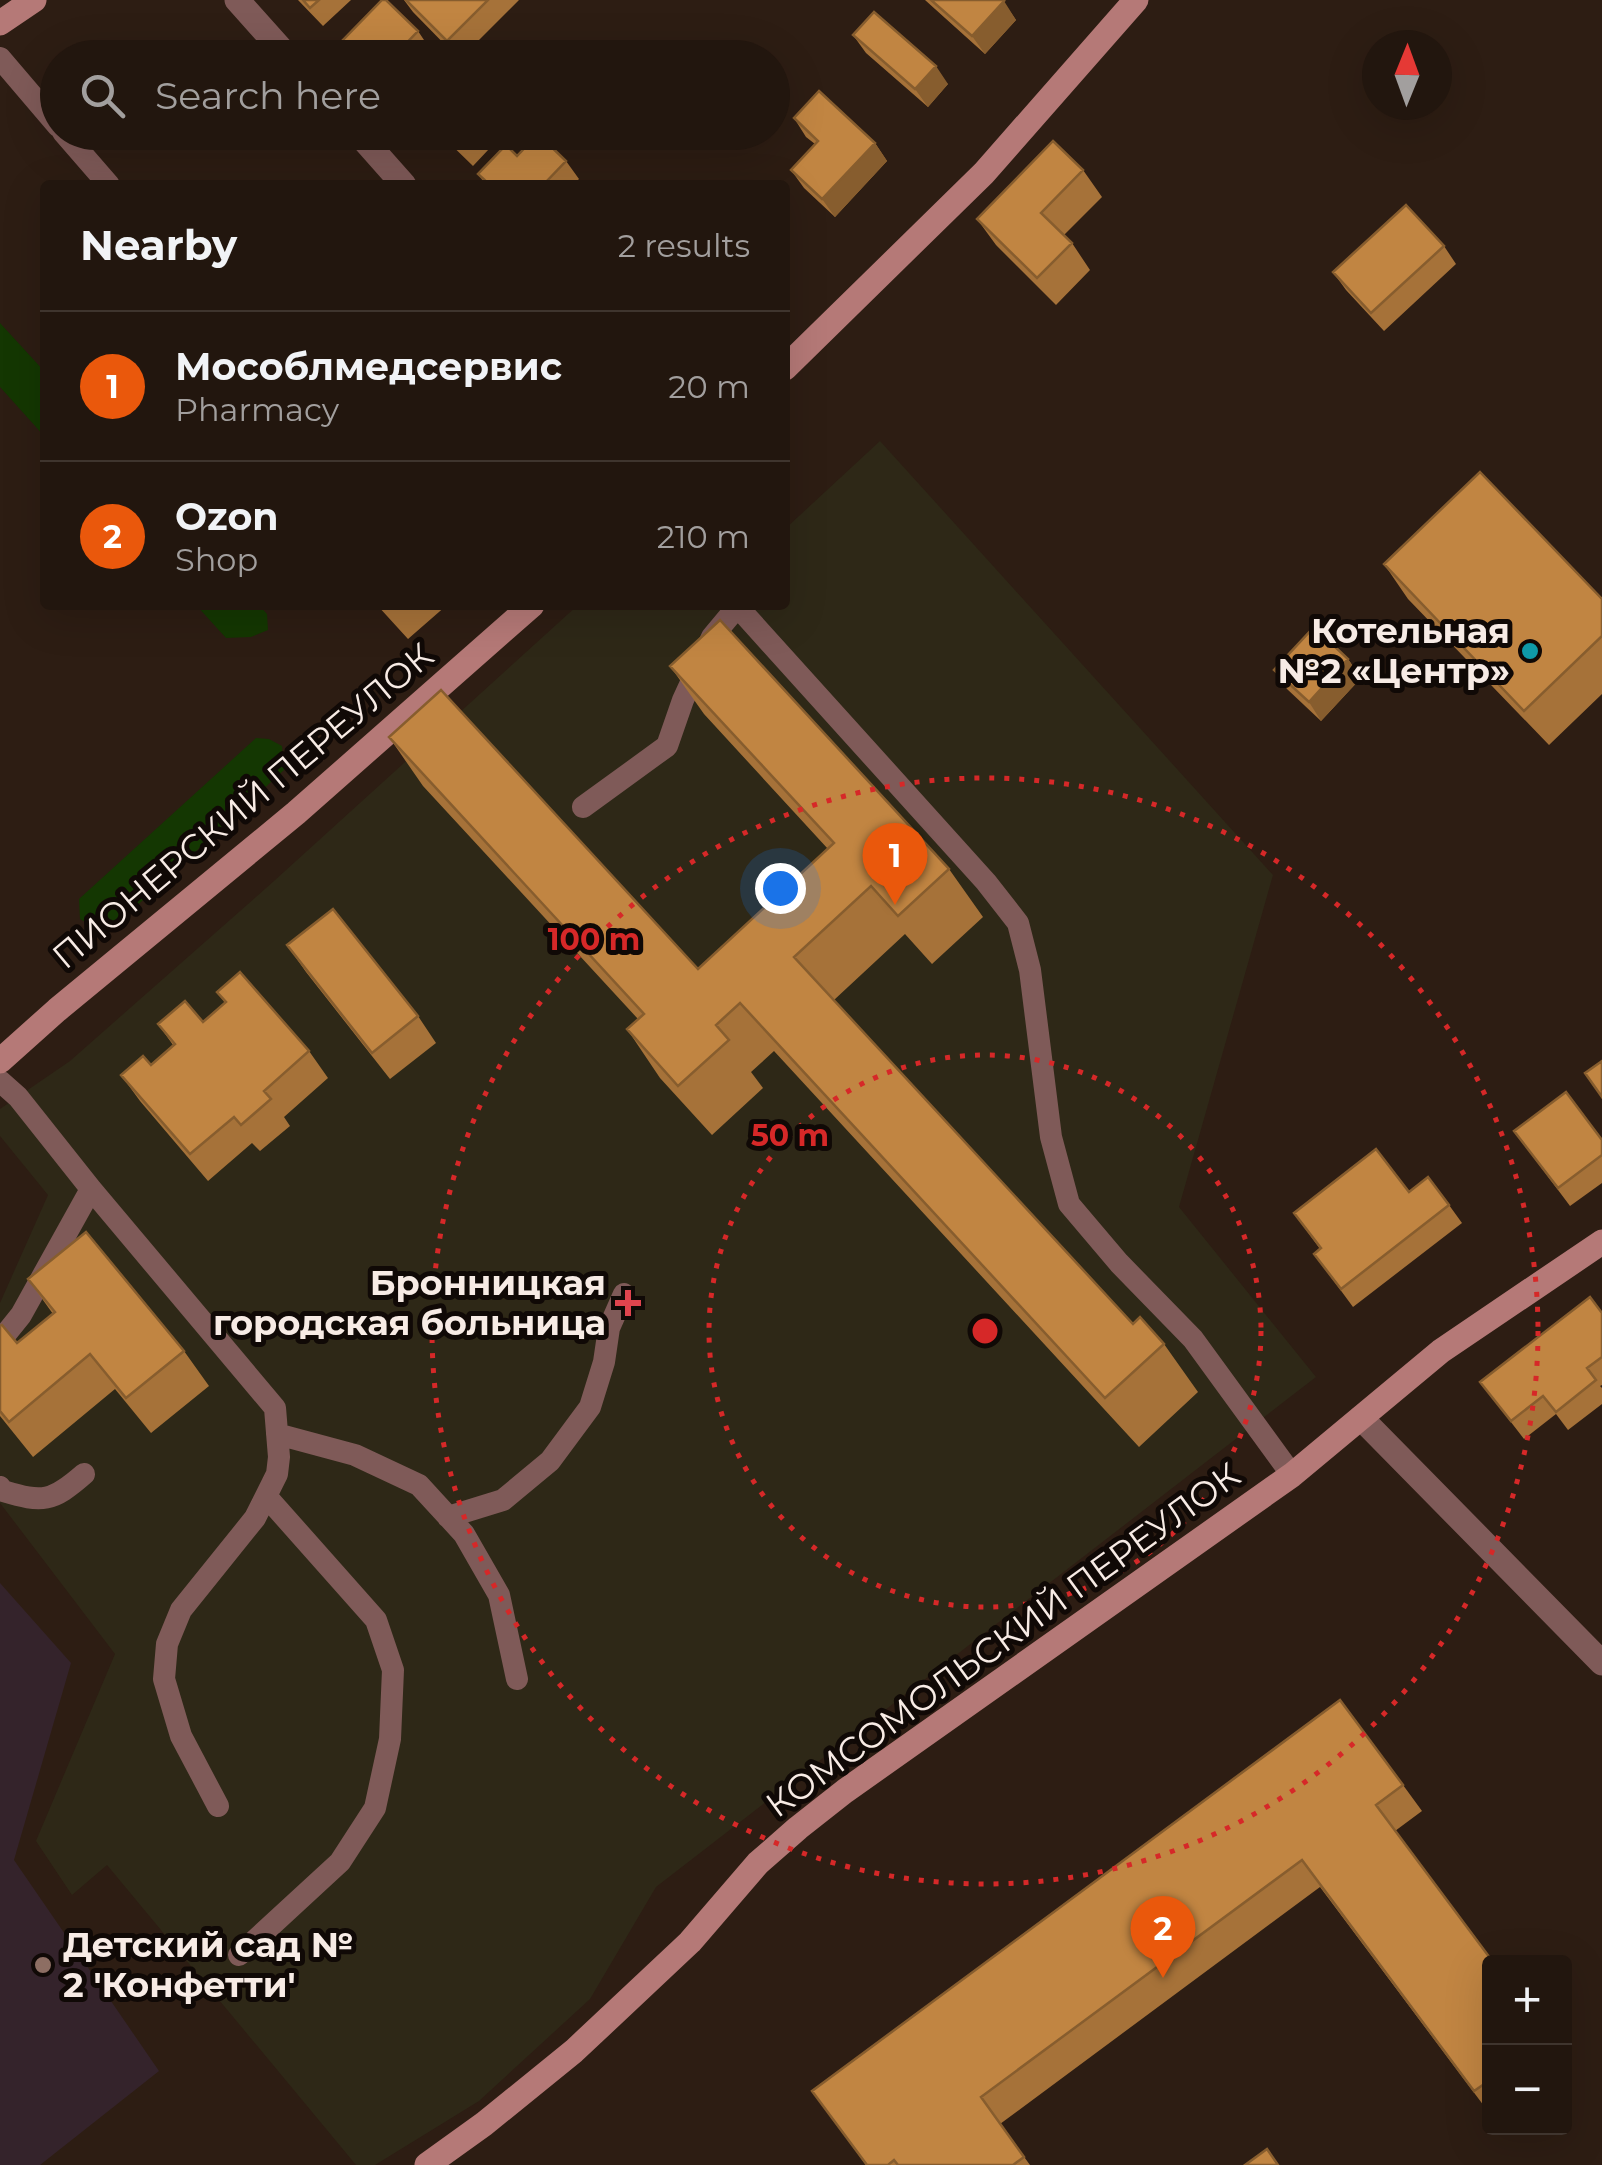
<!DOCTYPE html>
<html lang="en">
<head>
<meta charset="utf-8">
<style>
  :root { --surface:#22160e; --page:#2a1f17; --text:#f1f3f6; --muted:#a29f9e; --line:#3f352e; --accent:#ea580c }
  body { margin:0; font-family:Montserrat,sans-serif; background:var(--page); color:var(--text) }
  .controls { position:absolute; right:30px; bottom:30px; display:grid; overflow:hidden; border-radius:10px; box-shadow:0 10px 40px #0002 }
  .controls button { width:90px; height:90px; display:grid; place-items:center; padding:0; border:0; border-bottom:2px solid var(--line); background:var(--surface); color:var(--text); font:50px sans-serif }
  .compass { position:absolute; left:1362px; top:30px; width:90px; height:90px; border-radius:50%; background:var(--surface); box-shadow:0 10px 40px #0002; rotate:1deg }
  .you { position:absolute; left:780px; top:888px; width:35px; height:35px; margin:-25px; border:8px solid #fff; border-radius:50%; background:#1a73e8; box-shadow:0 0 0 15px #1a73e833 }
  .badge { display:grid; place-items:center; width:65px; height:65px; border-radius:50%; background:var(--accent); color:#fff; font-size:32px; font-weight:700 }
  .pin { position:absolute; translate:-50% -82px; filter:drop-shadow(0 2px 5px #0008) }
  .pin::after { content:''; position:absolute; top:52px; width:35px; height:30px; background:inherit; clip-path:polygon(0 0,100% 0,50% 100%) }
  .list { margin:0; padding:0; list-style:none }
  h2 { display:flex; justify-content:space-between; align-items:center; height:130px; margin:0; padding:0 40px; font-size:42px }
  h2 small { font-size:32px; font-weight:400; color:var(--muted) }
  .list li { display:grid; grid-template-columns:65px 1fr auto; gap:30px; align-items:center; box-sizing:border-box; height:150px; padding:0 40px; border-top:2px solid var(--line) }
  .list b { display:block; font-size:38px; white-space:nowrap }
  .list p { margin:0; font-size:32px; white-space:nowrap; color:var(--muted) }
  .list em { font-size:32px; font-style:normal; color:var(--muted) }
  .icon { flex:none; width:55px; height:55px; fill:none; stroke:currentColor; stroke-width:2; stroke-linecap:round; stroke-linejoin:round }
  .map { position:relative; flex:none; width:1602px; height:2165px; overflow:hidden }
  .search { position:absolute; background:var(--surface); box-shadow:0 10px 40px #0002; left:40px; top:40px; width:750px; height:110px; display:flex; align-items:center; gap:25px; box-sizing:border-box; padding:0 35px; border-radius:55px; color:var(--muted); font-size:38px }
  .panel { position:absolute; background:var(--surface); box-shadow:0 10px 40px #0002; left:40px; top:180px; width:750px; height:430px; border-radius:10px }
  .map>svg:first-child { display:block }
  .education { fill:#34232b }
  .medical { fill:#2e2817 }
  .green { fill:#143702 }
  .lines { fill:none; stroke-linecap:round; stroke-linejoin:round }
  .lane { stroke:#7f5a58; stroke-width:22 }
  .street { stroke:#7f5a58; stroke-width:25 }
  .secondary { stroke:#b57977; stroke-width:25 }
  .wall { fill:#a67239 }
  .shaded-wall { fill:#875d2e }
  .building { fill:#c18542; stroke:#875d2e; stroke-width:2.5 }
  .ring { fill:none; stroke:#d62828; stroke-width:5; stroke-dasharray:5 10 }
  .culture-dot { fill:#0f9aa8; stroke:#100906; stroke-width:4 }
  .health-dot { fill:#e0444e; stroke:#100906; stroke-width:4 }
  .education-dot { fill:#8d6e63; stroke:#100906; stroke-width:4 }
  .labels { text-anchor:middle; stroke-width:10; stroke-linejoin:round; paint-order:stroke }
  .poi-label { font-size:35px; font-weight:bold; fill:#f7ebe5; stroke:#100906; text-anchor:end }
  .street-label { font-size:35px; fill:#f7ebe5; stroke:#100906 }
  .centre { fill:#d62828; stroke:#100906; stroke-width:5 }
  .ring-label { font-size:30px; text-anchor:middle; font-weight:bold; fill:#d62828; stroke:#100906; stroke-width:10; stroke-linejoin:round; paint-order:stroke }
</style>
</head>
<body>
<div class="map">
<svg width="1602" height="2165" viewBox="0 0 1602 2165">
  <rect width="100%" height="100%" fill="#2d1d13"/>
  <path class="education" d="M0,1583L71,1663L14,1860L159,2071L40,2165H0Z"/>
  <path class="medical" d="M880,441L1273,875L1179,1207L1316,1377L656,1887L590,1999L479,2101L375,2165H356L107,1865L72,1895L36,1841L115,1654L0,1503V1303L48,1195L0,1136V1109L70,1061L274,881L578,605H785V529Z"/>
  <path class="green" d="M0,323L45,372V437L0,387Z
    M196,605H259L267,614L268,630L251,637L226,638Z
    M256,738L269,739L282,746L284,770L116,925L92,926L80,919L79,899Z"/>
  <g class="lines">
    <path class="lane" d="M0,58L58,126
      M63,132L109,185
      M736,605L986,882L1018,923L1030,970L1051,1137L1069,1204L1119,1263L1193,1339L1292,1475
      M583,807L667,746L683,700L712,637L737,607
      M0,1081L18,1097L91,1189L275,1408L279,1457L277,1474L255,1518L181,1610L167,1644L164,1679L181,1736L218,1806
      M0,1341L21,1315L91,1189
      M277,1434L355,1455L419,1485L464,1534L499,1595L517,1679
      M0,1487L3,1491C43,1503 52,1502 84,1474
      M448,1517L503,1500L550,1461L590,1407L604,1362L609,1328L624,1294
      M239,1955L340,1862L375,1808L390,1739L393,1670L376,1620L266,1496"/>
    <path class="street" d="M237,0L289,58
      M357,132L404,185
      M1361,1418L1602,1663"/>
    <path class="secondary" d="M0,23L34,0
      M785,368L984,173L1136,0
      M0,1061L57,1010L296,813L532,605
      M427,2165L484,2124L574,2051L690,1942L758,1863L798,1828L845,1791L1292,1475L1441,1351L1602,1242"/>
  </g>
  <path class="wall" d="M298,0H351L323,26Z
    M404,0H519L461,58H458L413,12Z
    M925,0H1002L1016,20L985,54Z
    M418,31L430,49L423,58H355L343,40Z
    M853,35L948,84L928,107L866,53Z
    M794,118L875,143L887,161L835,217L804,188L791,170L815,144L806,137Z
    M438,132H505L473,166Z
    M566,161L579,179L573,185H486L478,174Z
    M1083,170L1102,197L1064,235L1072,243L1090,270L1056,305L996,245L977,219Z
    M1444,246L1456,264L1384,331L1346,290L1333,272Z
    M1384,564L1602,599V694L1549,745L1408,599Z
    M377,605H447L408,639Z
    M1348,659L1361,678L1321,721L1287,689L1274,670Z
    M670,666L949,869L983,917L932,964L905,934L834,1000L1133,1324L1164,1344L1198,1392L1139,1447L774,1051L751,1072L763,1088L712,1135L660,1078L627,1029L638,1019L423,786L389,737L698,969L828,849L704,714Z
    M287,945L418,1016L436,1043L390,1079L306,972Z
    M217,992L309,1051L328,1078L284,1117L290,1126L260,1151L252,1143L208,1181L140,1101L121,1075L151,1065L173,1045L158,1024L203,1022L225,1003Z
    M1514,1131L1602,1140V1183L1570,1206Z
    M1409,1192L1449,1205L1462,1223L1353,1307L1314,1254L1320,1249L1294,1213Z
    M28,1279L184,1351L209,1386L151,1433L115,1389L33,1457L0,1416V1326L17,1343L53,1314Z
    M1602,1313V1385L1600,1386L1602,1388V1404L1568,1430L1556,1414L1524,1439L1480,1382Z
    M1403,1785L1422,1811L1395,1831L1490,1962V2114L1320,1887L1000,2124L1030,2165H866L812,2091Z"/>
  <path class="shaded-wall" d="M1004,1L1016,20L985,54L972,36Z
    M936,66L948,84L928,107L915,89Z
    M875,143L887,161L835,217L822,199Z
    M1348,659L1361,678L1321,721L1309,702Z"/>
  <path class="building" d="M303,0H319L310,8Z
    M382,0H386L418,31L392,58H361L343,40Z
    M406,0H488L447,41Z
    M931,0H1002L1004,1L972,36Z
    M874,12L936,66L915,89L853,35Z
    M819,91L875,143L822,199L791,170L818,141L794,118Z
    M444,132H475L460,148Z
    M538,134L566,161L543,185H490L478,174L506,145L517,156Z
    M1053,141L1083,170L1041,213L1072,243L1037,278L977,219Z
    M1406,205L1444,246L1371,313L1333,272Z
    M1480,472L1602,599V636L1524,711L1384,564Z
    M720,620L949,869L898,916L871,886L794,957L1133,1324L1140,1317L1164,1344L1105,1398L740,1003L716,1025L729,1040L678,1086L627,1029L644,1014L389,737L441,690L698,969L834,843L670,666Z
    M1314,627L1348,659L1309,702L1274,670Z
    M333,909L418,1016L372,1053L287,945Z
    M240,972L309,1051L264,1091L271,1099L241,1125L234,1117L190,1154L121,1075L143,1056L151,1065L175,1044L158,1024L185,1001L203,1022L226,1002L217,992Z
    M1602,1061V1097L1585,1073Z
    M1566,1092L1602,1140V1155L1558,1188L1514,1131Z
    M1376,1149L1409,1192L1428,1177L1449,1205L1341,1289L1314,1254L1321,1248L1294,1213Z
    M86,1232L184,1351L126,1398L90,1354L9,1422L0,1411V1326L2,1325L17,1343L55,1312L28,1279Z
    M1590,1297L1602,1313V1357L1587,1368L1596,1380L1556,1412L1543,1396L1511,1421L1480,1382Z
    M1340,1700L1403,1785L1376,1805L1493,1962H1490V2080L1474,2091L1302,1860L981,2097L1024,2157L1013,2165H898L894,2160L888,2165H867L812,2091Z
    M1267,2149L1278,2165H1245Z"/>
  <g class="ring">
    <circle cx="985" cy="1331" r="276"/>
    <circle cx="985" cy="1331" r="553"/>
  </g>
  <circle class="culture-dot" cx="1530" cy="651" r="10"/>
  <path class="health-dot" d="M623 1288h10v10h10v10h-10v10h-10v-10h-10v-10h10z"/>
  <circle class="education-dot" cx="43" cy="1965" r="10"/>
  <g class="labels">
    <g class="poi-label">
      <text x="1510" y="643">Котельная<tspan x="1510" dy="40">№2 «Центр»</tspan></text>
      <text x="606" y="1295">Бронницкая<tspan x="606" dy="40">городская больница</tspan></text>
      <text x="63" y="1957" text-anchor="start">Детский сад №<tspan x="63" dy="40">2 'Конфетти'</tspan></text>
    </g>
    <g class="street-label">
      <text transform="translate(243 806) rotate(-40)" y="12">ПИОНЕРСКИЙ ПЕРЕУЛОК</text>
      <text transform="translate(1003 1640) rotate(-36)" y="12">КОМСОМОЛЬСКИЙ ПЕРЕУЛОК</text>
    </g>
  </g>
  <circle cx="985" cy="1331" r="15" class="centre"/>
  <g class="ring-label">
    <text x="594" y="950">100 m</text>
    <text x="790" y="1146">50 m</text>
  </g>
</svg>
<div class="controls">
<button>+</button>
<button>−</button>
</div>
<svg class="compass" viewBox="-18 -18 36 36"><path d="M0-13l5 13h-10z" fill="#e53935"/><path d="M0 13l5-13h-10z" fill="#a29f9e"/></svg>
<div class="you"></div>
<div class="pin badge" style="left:895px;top:905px">1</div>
<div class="pin badge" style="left:1163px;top:1978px">2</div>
<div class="search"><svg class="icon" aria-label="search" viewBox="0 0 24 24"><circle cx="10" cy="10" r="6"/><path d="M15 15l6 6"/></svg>Search here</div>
<section class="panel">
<h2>Nearby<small>2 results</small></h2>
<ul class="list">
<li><span class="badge">1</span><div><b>Мособлмедсервис</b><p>Pharmacy</p></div><em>20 m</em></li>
<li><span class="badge">2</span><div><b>Ozon</b><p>Shop</p></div><em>210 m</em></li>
</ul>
</section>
</div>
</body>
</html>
